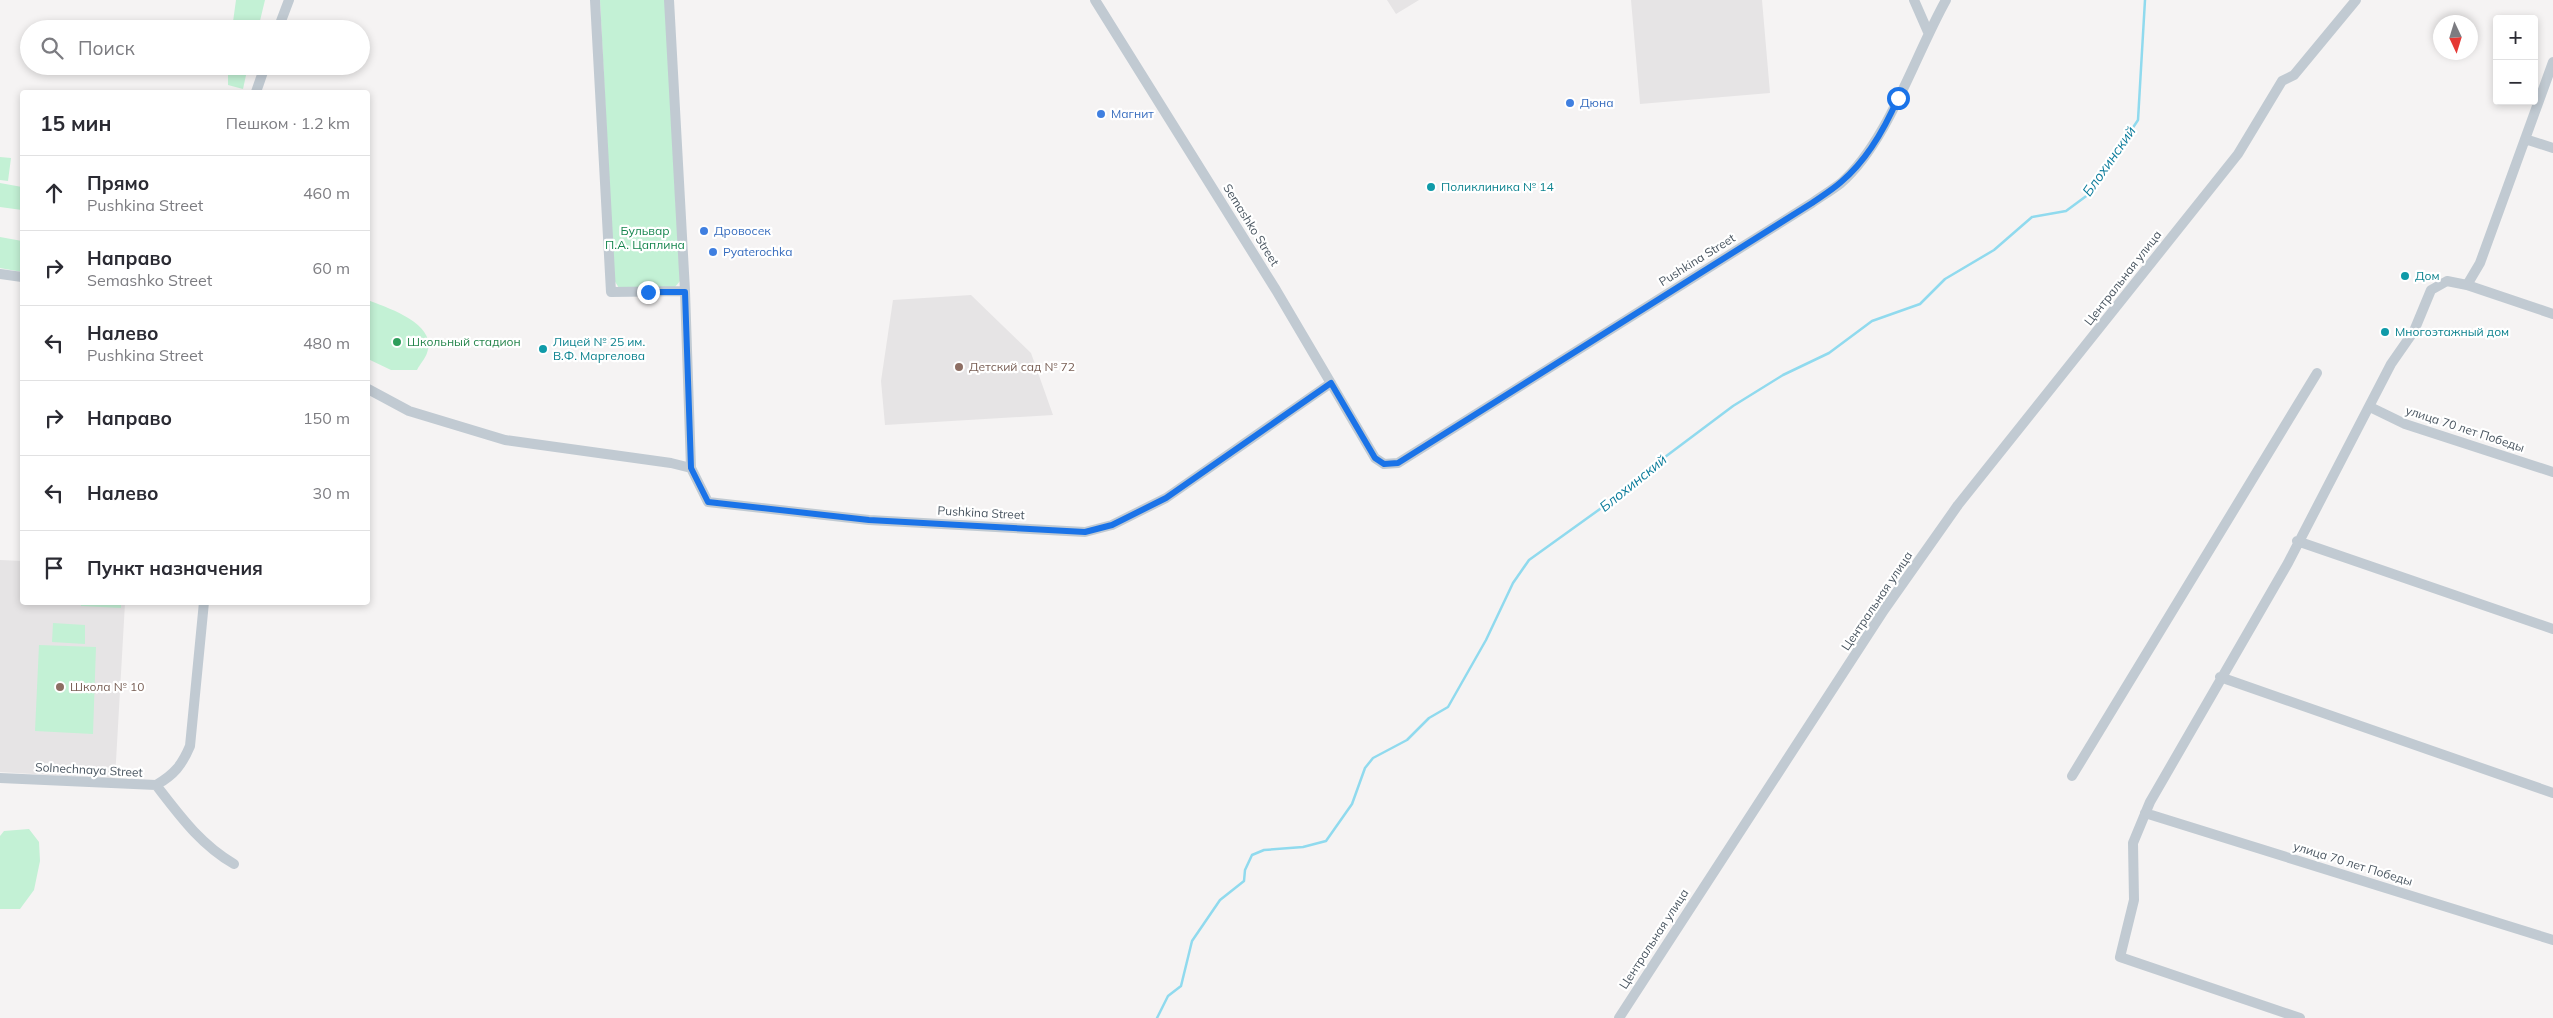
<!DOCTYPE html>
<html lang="ru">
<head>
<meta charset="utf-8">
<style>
  :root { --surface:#fff; --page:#f2f2f3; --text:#2b2b33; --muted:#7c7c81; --line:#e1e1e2 }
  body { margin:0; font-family:Mulish,sans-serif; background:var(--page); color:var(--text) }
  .controls { position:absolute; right:15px; top:15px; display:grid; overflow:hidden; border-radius:5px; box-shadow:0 2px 8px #0003 }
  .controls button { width:45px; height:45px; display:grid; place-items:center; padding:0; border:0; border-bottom:1px solid var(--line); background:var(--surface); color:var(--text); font:25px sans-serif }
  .compass { position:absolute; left:2433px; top:15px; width:45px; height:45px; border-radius:50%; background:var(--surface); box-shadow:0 2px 8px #0003; rotate:176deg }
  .stop { position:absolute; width:15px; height:15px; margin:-11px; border:4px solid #1a73e8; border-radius:50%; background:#fff }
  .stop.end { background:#1a73e8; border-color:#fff; box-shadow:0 1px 5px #0008 }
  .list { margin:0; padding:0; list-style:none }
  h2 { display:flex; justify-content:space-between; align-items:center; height:65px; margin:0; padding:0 20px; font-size:21px }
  h2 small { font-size:16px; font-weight:400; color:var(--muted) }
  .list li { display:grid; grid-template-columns:32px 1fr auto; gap:15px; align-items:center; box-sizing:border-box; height:75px; padding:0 20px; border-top:1px solid var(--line) }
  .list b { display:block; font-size:19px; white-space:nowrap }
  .list p { margin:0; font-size:16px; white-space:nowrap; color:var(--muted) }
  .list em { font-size:16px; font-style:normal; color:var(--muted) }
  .icon { flex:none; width:28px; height:28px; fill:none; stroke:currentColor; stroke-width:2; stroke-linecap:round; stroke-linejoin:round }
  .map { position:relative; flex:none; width:2553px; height:1018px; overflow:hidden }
  .search { position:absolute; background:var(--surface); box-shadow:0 2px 8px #0003; left:20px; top:20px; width:350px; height:55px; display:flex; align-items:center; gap:12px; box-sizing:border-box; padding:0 18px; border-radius:28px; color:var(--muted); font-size:19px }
  .panel { position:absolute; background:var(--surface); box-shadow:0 2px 8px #0003; left:20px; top:90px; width:350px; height:515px; border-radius:5px }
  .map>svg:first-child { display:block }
  .education { fill:#e6e4e5 }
  .green { fill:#c3f1d5 }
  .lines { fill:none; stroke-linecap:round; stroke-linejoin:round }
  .stream { stroke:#90daee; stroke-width:2.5 }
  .street { stroke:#c1cad2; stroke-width:10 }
  .route { stroke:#1a73e8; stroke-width:6 }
  .shop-dot { fill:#3f7fe0; stroke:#fff; stroke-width:2 }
  .culture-dot { fill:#0f9aa8; stroke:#fff; stroke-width:2 }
  .leisure-dot { fill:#2e9e5b; stroke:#fff; stroke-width:2 }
  .education-dot { fill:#8d6e63; stroke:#fff; stroke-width:2 }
  .labels { text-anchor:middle; stroke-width:4.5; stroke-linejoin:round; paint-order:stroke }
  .shop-label { font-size:12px; fill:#366cbe; stroke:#fff; text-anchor:start }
  .culture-label { font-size:12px; fill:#0d838f; stroke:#fff; text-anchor:start }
  .street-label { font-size:12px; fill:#4a5661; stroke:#fff }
  .park-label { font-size:12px; fill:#17864f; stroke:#fff }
  .leisure-label { font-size:12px; fill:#27864d; stroke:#fff; text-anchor:start }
  .education-label { font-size:12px; fill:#785e54; stroke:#fff; text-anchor:start }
  .water-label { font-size:14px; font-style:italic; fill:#0c7c9b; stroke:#fff }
</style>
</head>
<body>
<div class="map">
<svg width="2553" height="1018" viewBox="0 0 2553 1018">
  <rect width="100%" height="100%" fill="#f5f3f3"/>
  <path class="education" d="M1387,0H1419L1396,14Z
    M1631,0H1762L1770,93L1640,104Z
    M971,295L1031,353L1053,415L885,425L881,381L893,300Z
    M0,560L22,561V602L125,603L115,779L0,772Z"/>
  <path class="green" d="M236,0H265L258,29H232Z
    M600,0H665L680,281L675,287L619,288L614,280Z
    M228,66H248L243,89L228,85Z
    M0,157L11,158L8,181L0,180Z
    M0,183L22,187V210L0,207Z
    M0,237L22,241V272L0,268Z
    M368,300C387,308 438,323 427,353C425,359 420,364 417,370H391L368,359Z
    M81,603H121V608L81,606Z
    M53,623L85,625V644L52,642Z
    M39,645L96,647L93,734L35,731Z
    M29,829L39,842L40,861L34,890L20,909H0V836L4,831Z"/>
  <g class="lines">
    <path class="stream" d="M1157,1018L1168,996L1181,986L1192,941L1220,900L1244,881L1245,870L1252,855L1264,850L1303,847L1326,841L1352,804L1365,768L1373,758L1407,740L1429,718L1448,707L1486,640L1513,583L1529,560L1625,491L1657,463L1733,406L1783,375L1829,353L1872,321L1920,304L1945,279L1994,250L2032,217L2066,211L2089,194L2138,120L2145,0"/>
    <path class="street" d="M595,0L611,292L685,291L669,0
      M1095,0L1276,290L1375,458L1384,464L1398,463L1812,203C1822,196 1832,190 1841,183C1888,142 1915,55 1946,0
      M1914,0L1928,32
      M278,29L289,0
      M256,92L265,66
      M2525,139L2553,148
      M0,274L22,277
      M2467,285L2480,263L2553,62
      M685,291L691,468L708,502L869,520L1085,532L1112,525L1166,498L1331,383
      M368,389L409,411L505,440L671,463L691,468
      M2370,407L2405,424L2553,472
      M2297,541L2553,629
      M2220,677L2553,793
      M2072,776L2317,373
      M0,778L156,785C180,816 200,844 234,864
      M156,785C174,775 182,765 190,746L204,602
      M2145,813L2553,940
      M1619,1018L1884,610L1958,505L2238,154L2282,81L2294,75L2356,0
      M2300,1018L2120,957L2134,900L2133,843L2150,802L2288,563L2391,364L2414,331L2431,290L2447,281L2467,285L2553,314"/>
  </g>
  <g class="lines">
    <path class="route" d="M648,292H685L691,468L708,502L869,520L1085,532L1112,525L1166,498L1331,383L1375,458L1384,464L1398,463L1812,203C1822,196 1832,190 1841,182C1866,161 1885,128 1898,98"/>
  </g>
  <g class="shop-dot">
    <circle cx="1570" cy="103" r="5"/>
    <circle cx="1101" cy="114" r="5"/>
    <circle cx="704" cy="231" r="5"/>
    <circle cx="713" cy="252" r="5"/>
  </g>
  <g class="culture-dot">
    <circle cx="1431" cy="187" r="5"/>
    <circle cx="2405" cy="276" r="5"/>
    <circle cx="2385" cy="332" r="5"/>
    <circle cx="543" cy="349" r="5"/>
  </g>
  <circle class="leisure-dot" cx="397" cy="342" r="5"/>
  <g class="education-dot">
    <circle cx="959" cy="367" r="5"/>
    <circle cx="60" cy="687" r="5"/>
  </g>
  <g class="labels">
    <g class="shop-label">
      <text x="1580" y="107">Дюна</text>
      <text x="1111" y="118">Магнит</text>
      <text x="714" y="235">Дровосек</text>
      <text x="723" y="256">Pyaterochka</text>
    </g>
    <g class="culture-label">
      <text x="1441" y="191">Поликлиника № 14</text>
      <text x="2415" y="280">Дом</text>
      <text x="2395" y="336">Многоэтажный дом</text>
      <text x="553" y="346">Лицей № 25 им.<tspan x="553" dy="14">В.Ф. Маргелова</tspan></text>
    </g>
    <g class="street-label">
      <text transform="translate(1251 225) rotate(58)" y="4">Semashko Street</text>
      <text transform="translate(1697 260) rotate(-32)" y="4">Pushkina Street</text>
      <text transform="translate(2123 278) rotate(-52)" y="4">Центральная улица</text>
      <text transform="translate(2465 429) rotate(18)" y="4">улица 70 лет Победы</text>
      <text transform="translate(981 513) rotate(3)" y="4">Pushkina Street</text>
      <text transform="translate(1877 601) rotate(-56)" y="4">Центральная улица</text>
      <text transform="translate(89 770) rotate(3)" y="4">Solnechnaya Street</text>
      <text transform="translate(2353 864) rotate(17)" y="4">улица 70 лет Победы</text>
      <text transform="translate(1654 939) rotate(-57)" y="4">Центральная улица</text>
    </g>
    <g class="park-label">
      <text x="645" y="235">Бульвар<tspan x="645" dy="14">П.А. Цаплина</tspan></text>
    </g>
    <g class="leisure-label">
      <text x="407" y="346">Школьный стадион</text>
    </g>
    <g class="education-label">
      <text x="969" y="371">Детский сад № 72</text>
      <text x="70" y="691">Школа № 10</text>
    </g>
    <g class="water-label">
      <text transform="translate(2109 161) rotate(-55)" y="5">Блохинский</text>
      <text transform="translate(1633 483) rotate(-39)" y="5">Блохинский</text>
    </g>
  </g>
</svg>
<div class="controls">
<button>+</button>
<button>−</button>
</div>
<svg class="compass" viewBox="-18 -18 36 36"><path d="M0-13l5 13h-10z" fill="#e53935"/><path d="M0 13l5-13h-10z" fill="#7c7c81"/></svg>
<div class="stop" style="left:1898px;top:98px"></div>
<div class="stop end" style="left:648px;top:292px"></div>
<div class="search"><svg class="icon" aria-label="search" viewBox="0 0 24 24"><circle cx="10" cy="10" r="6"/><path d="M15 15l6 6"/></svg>Поиск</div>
<section class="panel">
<h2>15 мин<small>Пешком · 1.2 km</small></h2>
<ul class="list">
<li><svg class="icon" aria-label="ahead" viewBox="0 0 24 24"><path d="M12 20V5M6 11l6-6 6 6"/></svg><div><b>Прямо</b><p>Pushkina Street</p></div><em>460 m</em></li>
<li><svg class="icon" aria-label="right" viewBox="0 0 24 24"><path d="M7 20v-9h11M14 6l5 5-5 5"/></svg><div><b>Направо</b><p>Semashko Street</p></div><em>60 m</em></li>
<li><svg class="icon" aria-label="left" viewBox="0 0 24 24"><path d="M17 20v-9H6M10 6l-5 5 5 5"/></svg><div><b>Налево</b><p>Pushkina Street</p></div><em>480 m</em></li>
<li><svg class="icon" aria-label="right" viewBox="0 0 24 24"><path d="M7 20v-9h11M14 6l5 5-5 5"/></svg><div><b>Направо</b></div><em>150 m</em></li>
<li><svg class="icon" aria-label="left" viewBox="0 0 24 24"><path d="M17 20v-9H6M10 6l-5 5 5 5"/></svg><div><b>Налево</b></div><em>30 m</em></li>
<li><svg class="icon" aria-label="arrive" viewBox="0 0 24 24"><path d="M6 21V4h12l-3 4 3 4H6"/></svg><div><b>Пункт назначения</b></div></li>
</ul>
</section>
</div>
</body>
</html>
